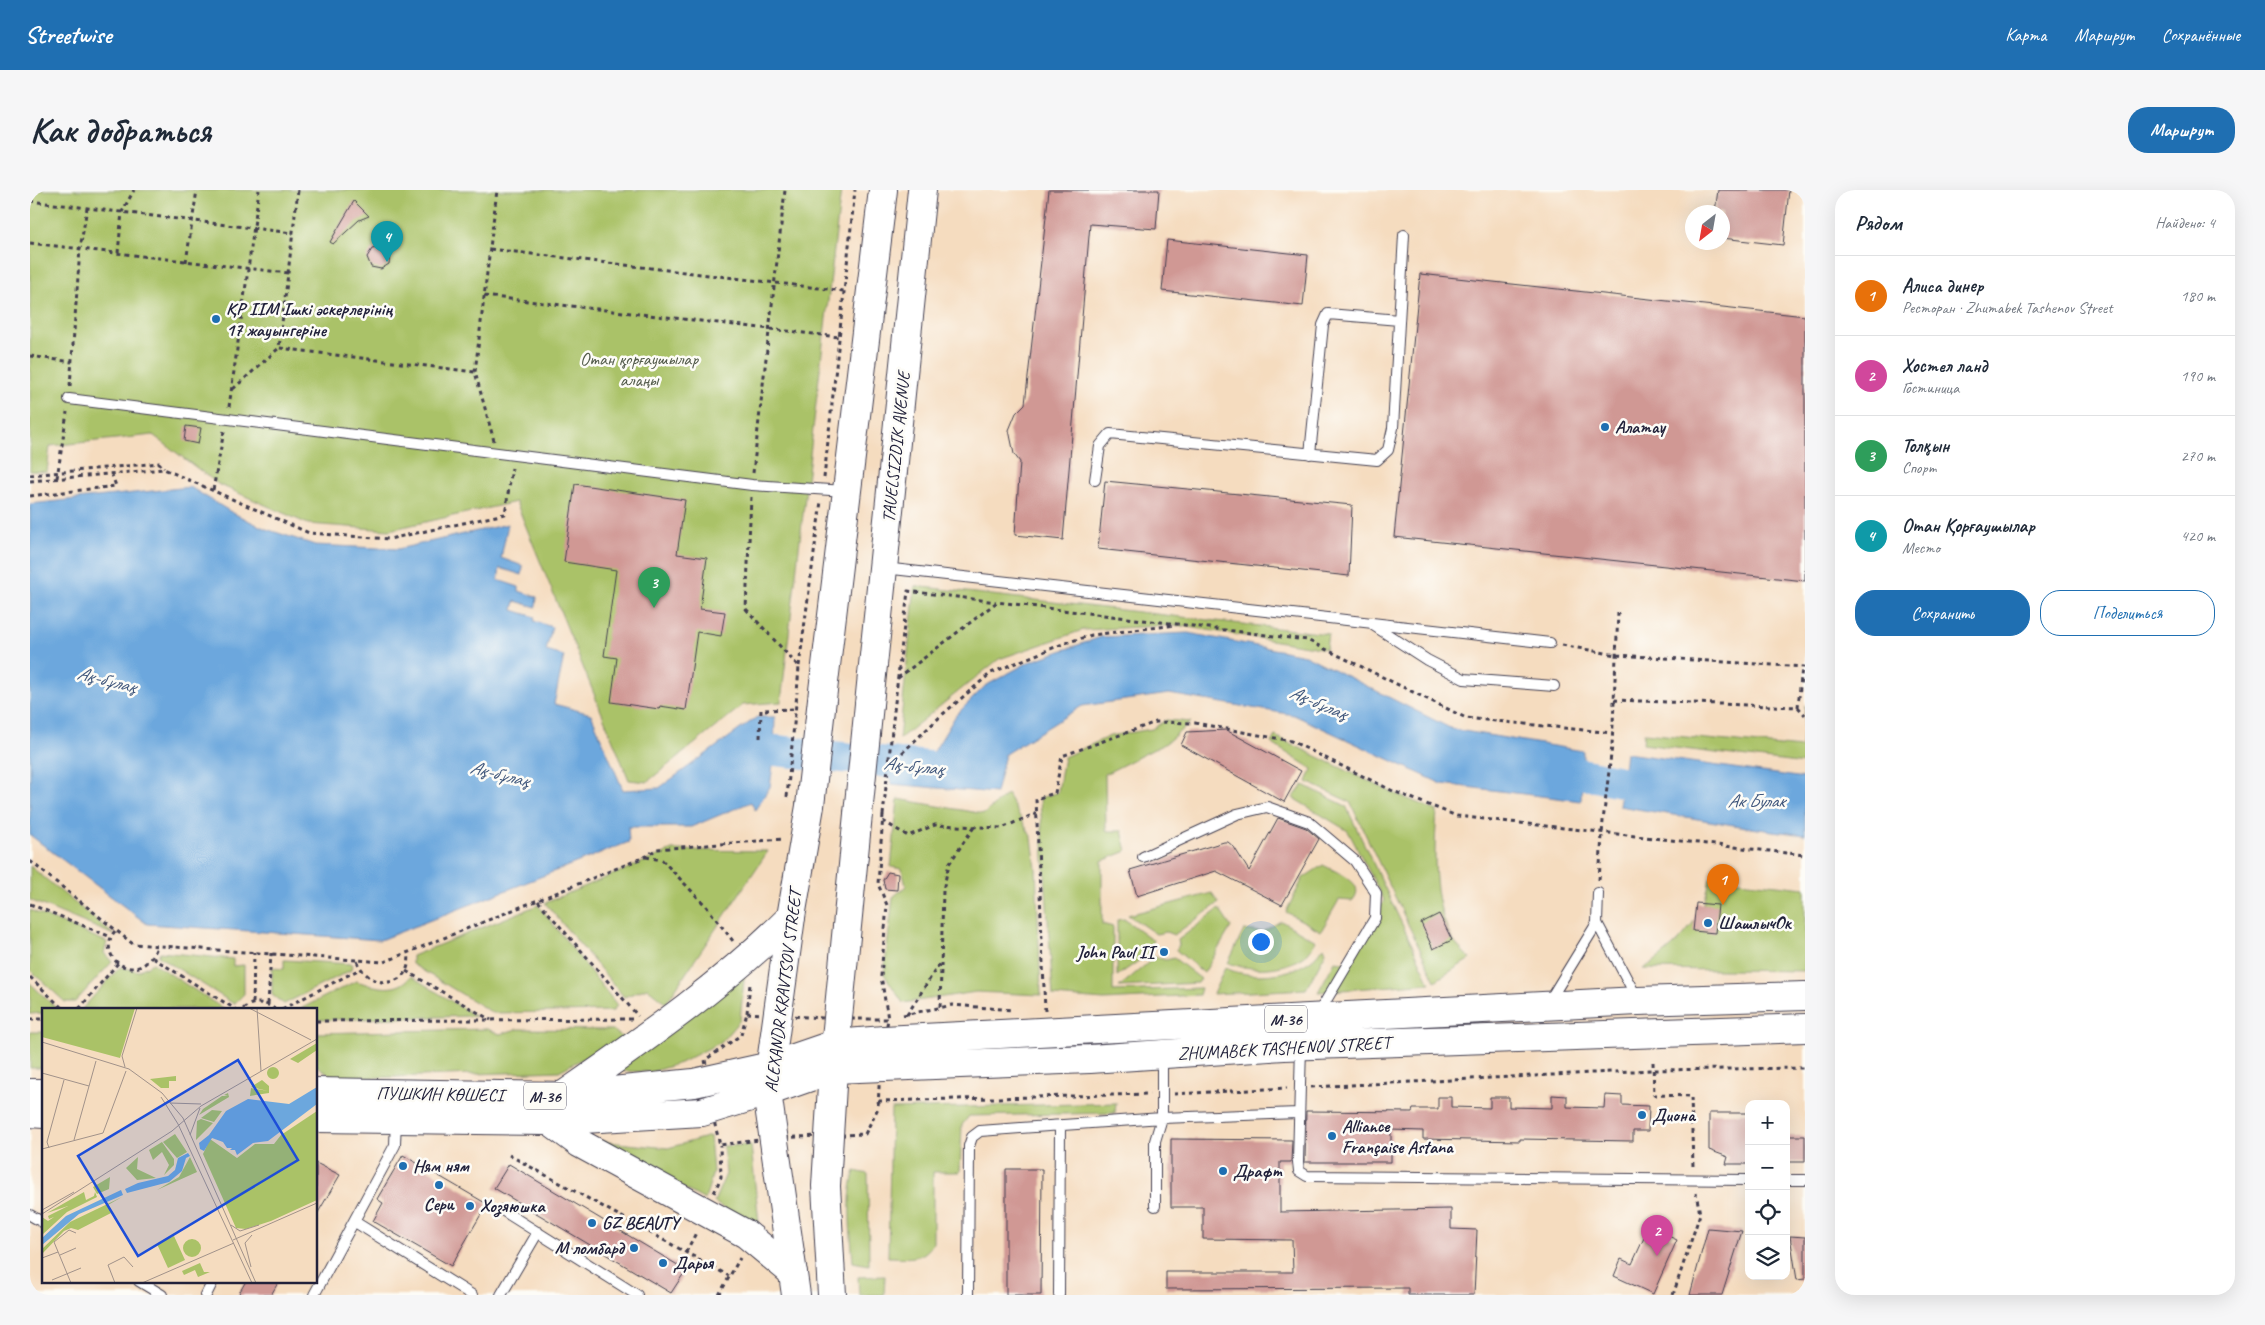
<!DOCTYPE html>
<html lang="ru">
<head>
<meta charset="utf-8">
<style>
  :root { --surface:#fff; --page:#f6f6f7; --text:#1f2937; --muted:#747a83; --line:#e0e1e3; --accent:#1f6fb2 }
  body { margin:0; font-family:Caveat,sans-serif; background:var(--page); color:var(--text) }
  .controls { position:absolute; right:15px; bottom:15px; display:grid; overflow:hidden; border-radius:10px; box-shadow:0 5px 20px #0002 }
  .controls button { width:45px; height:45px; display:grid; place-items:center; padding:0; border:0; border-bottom:1px solid var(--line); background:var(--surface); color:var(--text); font:25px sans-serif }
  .compass { position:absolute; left:1655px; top:15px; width:45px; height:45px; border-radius:50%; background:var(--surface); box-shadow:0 5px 20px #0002; rotate:211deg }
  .you { position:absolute; left:1230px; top:751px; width:18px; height:18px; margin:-12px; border:4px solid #fff; border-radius:50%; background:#1a73e8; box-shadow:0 0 0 8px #1a73e833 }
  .badge { display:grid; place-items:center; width:32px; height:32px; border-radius:50%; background:var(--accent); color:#fff; font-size:16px; font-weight:700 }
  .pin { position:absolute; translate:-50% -41px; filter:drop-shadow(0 1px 2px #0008) }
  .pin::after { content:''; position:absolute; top:26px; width:18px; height:15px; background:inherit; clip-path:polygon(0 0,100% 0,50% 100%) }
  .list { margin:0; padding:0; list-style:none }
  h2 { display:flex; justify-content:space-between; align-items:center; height:65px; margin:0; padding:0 20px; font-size:21px }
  h2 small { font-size:16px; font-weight:400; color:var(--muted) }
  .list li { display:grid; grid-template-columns:32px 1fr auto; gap:15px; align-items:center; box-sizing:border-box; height:80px; padding:0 20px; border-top:1px solid var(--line) }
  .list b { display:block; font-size:19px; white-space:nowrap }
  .list p { margin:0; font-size:16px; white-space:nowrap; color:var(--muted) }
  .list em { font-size:16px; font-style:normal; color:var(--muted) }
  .actions { display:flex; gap:10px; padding:15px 20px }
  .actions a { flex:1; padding:11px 0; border:1px solid var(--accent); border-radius:20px; text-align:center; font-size:18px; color:var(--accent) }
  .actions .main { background:var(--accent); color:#fff }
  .icon { flex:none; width:28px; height:28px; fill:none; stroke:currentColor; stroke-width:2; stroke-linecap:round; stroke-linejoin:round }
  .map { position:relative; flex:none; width:1775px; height:1105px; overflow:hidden; border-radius:20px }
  header { display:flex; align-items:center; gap:30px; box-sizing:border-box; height:70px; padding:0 25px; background:var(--accent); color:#fff }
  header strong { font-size:24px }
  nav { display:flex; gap:28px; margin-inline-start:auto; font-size:18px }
  .intro { display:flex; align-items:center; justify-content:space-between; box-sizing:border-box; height:120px; padding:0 30px }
  h1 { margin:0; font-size:35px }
  .button { padding:12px 22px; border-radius:20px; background:var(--accent); color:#fff; font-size:18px; font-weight:700 }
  main { display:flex; gap:30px; padding:0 30px }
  aside { flex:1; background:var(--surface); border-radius:20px; box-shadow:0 5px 20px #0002 }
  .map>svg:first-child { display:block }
  .green { fill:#aac267; stroke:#667251 }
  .water { fill:#6ca7dd; stroke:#47648c }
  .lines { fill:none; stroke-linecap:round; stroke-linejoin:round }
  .river { stroke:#6ca7dd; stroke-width:31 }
  .building { fill:#d09894 }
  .lane-casing { stroke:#423e4f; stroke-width:12 }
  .secondary-casing { stroke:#423e4f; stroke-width:30 }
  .primary-casing { stroke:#423e4f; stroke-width:30 }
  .path { stroke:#423e4f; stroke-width:3; stroke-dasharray:4 4; stroke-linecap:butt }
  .lane { stroke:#fff; stroke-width:10 }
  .secondary { stroke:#fff; stroke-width:28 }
  .primary { stroke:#fff; stroke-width:28 }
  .secondary-bridge-casing { stroke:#423e4f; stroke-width:30; stroke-linecap:butt }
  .path-bridge { stroke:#423e4f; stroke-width:3; stroke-dasharray:4 4; stroke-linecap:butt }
  .secondary-bridge { stroke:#fff; stroke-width:28 }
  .poi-dot { fill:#1f6fb2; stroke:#fdfcf7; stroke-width:2 }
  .labels { text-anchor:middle; stroke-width:5; stroke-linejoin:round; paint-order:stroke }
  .shield { fill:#fdfcf7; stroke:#646373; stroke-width:1 }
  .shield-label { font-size:16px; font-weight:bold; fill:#22223b }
  .poi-label { font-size:18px; font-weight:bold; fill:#22223b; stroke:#fdfcf7; text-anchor:start }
  .park-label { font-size:18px; fill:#525a4a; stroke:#fdfcf7 }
  .street-label { font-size:18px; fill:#22223b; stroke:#fdfcf7 }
  .water-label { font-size:19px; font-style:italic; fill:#40577c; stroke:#fdfcf7 }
  .inset-road { fill:none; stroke:#a1928a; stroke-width:1 }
  .view { fill:#1d4ed8; fill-opacity:0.15; stroke:#1d4ed8; stroke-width:2.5 }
  .inset-edge { fill:none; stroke:#22223b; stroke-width:2.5 }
</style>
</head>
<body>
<header>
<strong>Streetwise</strong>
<nav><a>Карта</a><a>Маршрут</a><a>Сохранённые</a></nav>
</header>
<div class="intro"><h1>Как добраться</h1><a class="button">Маршрут</a></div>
<main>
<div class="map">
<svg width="1775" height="1105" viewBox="0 0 1775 1105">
  <rect width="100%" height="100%" fill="#fdfcf7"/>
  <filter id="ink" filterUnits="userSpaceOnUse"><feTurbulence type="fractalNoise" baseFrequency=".02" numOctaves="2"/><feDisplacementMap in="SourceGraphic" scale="10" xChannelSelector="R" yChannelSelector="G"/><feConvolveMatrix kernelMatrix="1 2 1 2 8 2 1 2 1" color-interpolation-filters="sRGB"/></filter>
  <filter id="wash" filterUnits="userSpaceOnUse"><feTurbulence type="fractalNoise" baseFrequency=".0096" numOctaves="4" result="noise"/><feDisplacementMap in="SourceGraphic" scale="20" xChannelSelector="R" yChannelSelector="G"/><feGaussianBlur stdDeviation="1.12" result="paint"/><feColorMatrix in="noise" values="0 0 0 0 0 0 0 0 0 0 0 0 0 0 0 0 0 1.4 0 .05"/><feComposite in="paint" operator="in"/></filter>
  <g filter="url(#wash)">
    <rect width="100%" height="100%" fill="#f5dcbf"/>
    <path class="green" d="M0,0H811L751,512L713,515L617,592L599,590L486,312L359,340L278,334L188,294L123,245L20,256L17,282L0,281Z
      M885,396L1298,444L1296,459L1146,435L1053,440L969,469L869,549Z
      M1775,515V574L1613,554L1614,543L1771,558Z
      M1136,530L1161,532L1136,553L1075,584L1076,641H1092L1097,661L1072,671V734L1083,737V801L1171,798L1169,805L1074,810L1023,806L1010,608L1028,602L1034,567L1080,546L1122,539Z
      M1245,546L1361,602L1407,621C1404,662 1402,707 1420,745C1424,754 1434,762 1440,769L1405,791L1320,612L1277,592L1282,579L1241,553Z
      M1273,595L1316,616L1400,793L1288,802L1305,771L1321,773L1354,710L1318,641L1263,608Z
      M977,604L1002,648L1006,678L1011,805L946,802L873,813L854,784L863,707L876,696L872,679L861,677L868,609L954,624Z
      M642,660L738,661L636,813L617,798L594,807L515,713Z
      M1293,675C1306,682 1339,693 1322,711L1309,710L1291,741L1256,722L1273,688Z
      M0,676L84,745L0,710Z
      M1680,688L1775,698V781L1613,779C1648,756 1673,731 1680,688Z
      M1182,703L1189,713L1144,745L1136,742L1126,744L1098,725Z
      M508,715L587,815L583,821L463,823L382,774V766Z
      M1189,719L1201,737L1174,783L1146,760L1149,755L1148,750Z
      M0,720L77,752L74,763L82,772L45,812H35L0,780Z
      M1094,729L1123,750L1120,763L1087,786V730Z
      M1251,731L1286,751C1283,756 1279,763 1274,766C1253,781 1221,781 1198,773L1214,740L1232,742Z
      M1294,757L1296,762L1276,799L1183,804L1195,778C1219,789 1257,787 1280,771C1285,768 1289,762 1294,757Z
      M130,762L203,769V776L214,775V804L204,814L128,766Z
      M1125,767L1136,770L1144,768L1171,789L1168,793L1089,797Z
      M254,770L322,774L321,780L254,814L242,805V778L254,779Z
      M123,773L194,819H52L90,777L108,781Z
      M715,780L710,830L691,852L650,873L621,882L587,881Z
      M381,786L445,826L286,830V819H270L326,791C346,797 367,804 381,786Z
      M0,793L27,819H14V823L0,824Z
      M457,839L470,844L487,839L583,840L593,848L529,881L306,889L286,875V843Z
      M0,842H14V878H0Z
      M1086,913L1085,923L939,926L932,935L930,982H903V1053C893,1072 877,1067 858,1067L861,919Z
      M680,946L683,982L675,1010L557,947L577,952L638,958Z
      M721,955L730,1043L684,1012L696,984L693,956Z
      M825,981L838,984L839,1075L823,1072C821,1045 816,1007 825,981Z
      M855,1086L854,1105H829L828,1087Z"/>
    <path class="water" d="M160,297L201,322L236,339L285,355L368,359L478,334L471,368L493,376L492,385L470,378L468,390L489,397V401L507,407L506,417L485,411L483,420L505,427L504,431L522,437L516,461L534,466L524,514L561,524L593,600L629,598L727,527H745L744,568L740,597L725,620L721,612L661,637H598L599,652L350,750L117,734L0,645V314Z
      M1158,443L1275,465L1422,539L1553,561L1551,611L1412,594L1264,525L1139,504L1052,516L975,564L966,603L861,594L863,559L903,563L926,525L955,496L999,472L1071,447Z
      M1596,563L1775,588V645L1728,639L1589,616Z"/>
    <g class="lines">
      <path class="river" d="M705,568L722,558L903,577
        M1511,576L1609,595L1634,598"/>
    </g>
    <g id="blocks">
      <path class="building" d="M1019,0H1129L1126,39L1060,34L1033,350L985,345L990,272L984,264L979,240L986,223L995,214Z
        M1688,0H1759L1753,55L1692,48V22H1685Z
        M324,11L339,26L329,30L303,54L300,52Z
        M1137,50L1278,65L1273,116L1132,101Z
        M352,57L360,64L359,74L351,79L341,77L337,67L342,59Z
        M1390,84L1775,126V391L1364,347Z
        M156,236L171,238L168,254L154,251Z
        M1075,291L1322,315L1319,386L1068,359Z
        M545,294L655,310L647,364L677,368L670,419L695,422L691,446L667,442L656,520L630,516L629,519L581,512L587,468L574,466L586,380L534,372Z
        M1196,540L1271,581L1254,612L1151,555L1157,542Z
        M1248,628L1276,638L1289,649L1252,715L1186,681L1107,706L1100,680L1194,652H1198L1204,657L1219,681Z
        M858,682L868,684L867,700L855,699L853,690Z
        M1666,713L1688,715L1685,743L1663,741Z
        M1409,724L1422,750L1403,759L1391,733Z
        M1522,905L1537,906V917L1574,918L1575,905L1592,906V915L1619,916L1618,941H1603V951L1490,949V951L1393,949V941L1361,940V972H1275L1276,921L1382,922L1383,919H1408V907H1421V917L1460,918V907H1479V917L1522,918Z
        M1679,923H1719V974H1696L1698,967L1679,960Z
        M1756,946H1775V972H1756Z
        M1141,949L1262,950L1261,972H1250V1022L1421,1019V1039L1447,1040L1444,1105H1378V1098L1136,1099V1082H1263L1262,1050L1173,1049V1017H1141Z
        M373,965L457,1014L421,1076L343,1031L353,1013L347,1009Z
        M286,973L310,985L286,1026Z
        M479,974L656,1080L641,1103L464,998Z
        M976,979H1012L1011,1105H976Z
        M1619,1037L1647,1050L1623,1104L1584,1086L1591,1069L1602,1074Z
        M1678,1038L1712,1041L1692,1105H1660Z
        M1760,1046L1775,1047V1089L1767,1090Z
        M216,1091H249L241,1105H208Z"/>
    </g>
  </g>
  <g filter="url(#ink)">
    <use href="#blocks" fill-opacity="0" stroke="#423e4f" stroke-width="1"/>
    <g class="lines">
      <defs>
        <path id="lane" d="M39,209L722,295L816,301
          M1280,264L1293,135L1298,124L1369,130
          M1065,290L1070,256L1080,244L1347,270L1358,260L1363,238L1374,45
          M854,378L1520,453
          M1343,435L1397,470L1434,489L1524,496
          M1113,667L1207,624L1237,617L1279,632L1325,671L1346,703L1345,728L1288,824
          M1567,733L1607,808
          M1518,813L1567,733L1568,703
          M1271,856L1268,972L1269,981L1277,986L1719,990
          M1132,865V928L1268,923
          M1756,990H1775
          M472,1020L607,1105
          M0,1025L14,1033
          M325,1032L442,1105
          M109,1091L132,1105
          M176,1105L183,1091
          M284,1105L365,955L366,929
          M471,1105L508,1042
          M938,1105L939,956L942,947L950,941L1132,928L1125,951V1016
          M1029,1105L1030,935"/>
        <path id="secondary" d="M792,509L853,0
          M839,514L892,0
          M766,1105L737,902L761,727L780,616
          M802,1105L796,996L803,879L828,624"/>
        <path id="primary" d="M286,902L532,906L664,893L741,876L805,854L854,850L1608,811L1775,806
          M0,903H14
          M534,905C613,850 693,795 761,727
          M0,923L14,924
          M286,928L519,931L672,922L737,902L803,879L1060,869L1254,856L1775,838
          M519,931L549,953L716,1044L763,1083"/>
      </defs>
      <use href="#lane" class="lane-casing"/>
      <use href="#secondary" class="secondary-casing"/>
      <use href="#primary" class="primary-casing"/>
      <path class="path" d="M268,0L249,158L445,182
        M0,11L263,43
        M0,53L258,83
        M460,59L814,101
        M88,63L92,22L104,0
        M156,72L167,0
        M454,106L809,147
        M0,166L42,172
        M40,196L50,59L57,18
        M203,199L249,158
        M199,217L229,0
        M464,251L445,182L467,0
        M723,283L755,0
        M0,285L129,273L134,278
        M27,288L37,222
        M794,288L825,0
        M0,291L134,279L279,343L359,349L475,324L482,278
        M183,300L194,241
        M0,306L86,296L81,282
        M721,307L716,419L769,477L767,503
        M1532,455L1586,465L1775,477
        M769,476L791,311
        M868,488L967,412L1277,450L1436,528L1583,543
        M1584,510L1768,517L1772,477
        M1768,517L1775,525
        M864,521L878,401L966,412
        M730,548L731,520L765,519
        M872,563L913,524L961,483L1035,453L1062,445L1146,435
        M853,625L848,694L857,715L851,786L858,829
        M853,631L878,646L905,635L972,638L1007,623
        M616,667L632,670L676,716L703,751
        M0,671L103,754L354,772L615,667L627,659L753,649
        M1569,690L1573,631L1582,556L1588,423
        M508,711L608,826
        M0,714L81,747
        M85,741C63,768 110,800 127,757
        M123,768L205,819
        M327,771C340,803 385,798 378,761
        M376,781L461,830
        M0,787L33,819
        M223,813L224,762
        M238,814L241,763
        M910,817L913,700L919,674L944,637
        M49,819L88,773
        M213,819C223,810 235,812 245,819
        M252,819L330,779
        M1015,821L1006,609L1025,603L1032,566L1126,532L1165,533L1261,551L1363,601L1427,626L1775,665
        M717,823L808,829H858L850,877L848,918L835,944L744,948L690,955L681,919L679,890L675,870L711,845Z
        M717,823L720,794
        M873,825L923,815L983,820
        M877,825L911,771
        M0,829H14
        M286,831L603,829
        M1623,872L1624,905L1661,906L1663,977
        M1281,897L1623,880L1775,878
        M1144,904L1257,898
        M848,911L1120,904
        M479,965L699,1086
        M684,1003L691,987L690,955
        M656,1062L667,1041
        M689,1105L710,1068
        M1643,1105L1670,1024L1666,1003"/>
      <use href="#lane" class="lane"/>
      <use href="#secondary" class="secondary"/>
      <use href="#primary" class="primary"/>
      <defs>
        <path id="secondary-bridge" d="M780,616L792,509
          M828,624L839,514"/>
      </defs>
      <use href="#secondary-bridge" class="secondary-bridge-casing"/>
      <path class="path-bridge" d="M757,607L767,503
        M853,625L864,521"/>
      <use href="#secondary-bridge" class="secondary-bridge"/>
    </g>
  </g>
  <g class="poi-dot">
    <circle cx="186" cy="129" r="5"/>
    <circle cx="1575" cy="237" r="5"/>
    <circle cx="1678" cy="733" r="5"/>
    <circle cx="1134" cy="762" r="5"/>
    <circle cx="1612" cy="925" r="5"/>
    <circle cx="1302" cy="946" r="5"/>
    <circle cx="373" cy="976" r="5"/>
    <circle cx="1193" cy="981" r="5"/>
    <circle cx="409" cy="995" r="5"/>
    <circle cx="440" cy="1016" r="5"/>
    <circle cx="562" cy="1033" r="5"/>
    <circle cx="604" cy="1058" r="5"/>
    <circle cx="633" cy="1073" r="5"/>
  </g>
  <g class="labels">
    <g class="shield">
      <rect x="1235" y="815.5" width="42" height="27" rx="4"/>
      <rect x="494" y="892.5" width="42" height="27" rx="4"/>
    </g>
    <g class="shield-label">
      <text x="1256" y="835">M-36</text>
      <text x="515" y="912">M-36</text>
    </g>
    <g class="poi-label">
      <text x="196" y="125">ҚР ІІМ Ішкі әскерлерінің<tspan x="196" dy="21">17 жауынгеріне</tspan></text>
      <text x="1585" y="243">Алатау</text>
      <text x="1688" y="739">ШашлычОк</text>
      <text x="1124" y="768" text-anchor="end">John Paul II</text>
      <text x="1622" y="931">Диона</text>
      <text x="1312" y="942">Alliance<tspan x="1312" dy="21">Française Astana</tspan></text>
      <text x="383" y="982">Ням ням</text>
      <text x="1203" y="987">Драфт</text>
      <text x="409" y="1020" text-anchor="middle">Сери</text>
      <text x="450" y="1022">Хозяюшка</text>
      <text x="572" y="1039">GZ BEAUTY</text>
      <text x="594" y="1064" text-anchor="end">М ломбард</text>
      <text x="643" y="1079">Дарья</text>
    </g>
    <g class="park-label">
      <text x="609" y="175">Отан қорғаушылар<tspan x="609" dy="21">алаңы</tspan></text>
    </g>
    <g class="street-label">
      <text transform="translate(866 257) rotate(-84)" y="6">TAUELSIZDIK AVENUE</text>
      <text transform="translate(753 801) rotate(-83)" y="6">ALEXANDR KRAVTSOV STREET</text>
      <text transform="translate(1254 858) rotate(-3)" y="6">ZHUMABEK TASHENOV STREET</text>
      <text transform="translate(410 904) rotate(1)" y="6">ПУШКИН КӨШЕСІ</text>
    </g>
    <g class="water-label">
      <text transform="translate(77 489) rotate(14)" y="7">Ақ-бұлақ</text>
      <text transform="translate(1289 512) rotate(23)" y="7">Ақ-бұлақ</text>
      <text transform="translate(884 575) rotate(6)" y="7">Ақ-бұлақ</text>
      <text transform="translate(470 583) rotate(14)" y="7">Ақ-бұлақ</text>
      <text x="1726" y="617">Ак Булак</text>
    </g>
  </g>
  <g transform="translate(12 818)">
    <rect width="275" height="275" fill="#f5dcbf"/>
    <path d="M0,0H93L78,50L0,29ZM275,35V42L256,55L248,51ZM225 65a6 6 0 1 1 12 0a6 6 0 1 1-12 0ZM134,68V73H127V80H119L108,71ZM220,72L227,78V85L208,88L209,80L226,83L209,79ZM186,85L187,89L157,107L161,101L180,88H186L182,87ZM170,102L180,103L172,114L159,110ZM275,103V192L229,213L204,221L194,220L161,146L168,131L195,150L213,136H232L239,127ZM159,111L171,115L154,132L155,113ZM133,126L145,144L135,150L121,134ZM120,134L132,151V157L122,167L127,157L120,144L111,152L107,142ZM96,149L95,161L114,170L95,172L84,160ZM148,149L155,164L115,182L137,169ZM68,169L67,181L55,186L51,179ZM42,184L44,192L52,188L53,184L55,189L25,204L0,227V209L6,213L12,209L7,211L6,208L26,198L5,205L26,193L28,198L26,193ZM80,189L66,197L69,205L36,222L29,220L22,223L0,246V241L28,214ZM132,228L143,252L126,260L115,236ZM141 240a9 9 0 1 1 18 0a9 9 0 1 1-18 0ZM158,255L162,264H168L156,269L153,262L142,267L140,263Z" fill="#aac267"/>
    <path d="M275,79V96L226,133L211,135L195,147L193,142H188L190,140H185L181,134L170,130L162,143L158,141L157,135L167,127L184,103L206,91L247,96ZM146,145L148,148L144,150L140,163L127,174L85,185L83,181L96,175L126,168L133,162L136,150ZM79,182L81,187L37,206L0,237V230L24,208Z" fill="#6ca7dd"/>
    <path class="inset-road" d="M207,0L269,32M215,0L219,63M0,34L87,61L120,85L141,110L214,275M83,59L80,48L95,0M0,65L47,78M119,89L136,116L210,275M128,95L159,96M148,127L158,100M32,132L54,53M7,140L5,134L22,72M0,141L61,125L84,63M0,202L32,184M0,206L130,123L159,98L275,31M189,217L198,223L217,217M191,232L275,195M18,247L34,240M0,250L16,244M209,259L203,235L210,227M10,272L39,260M29,275L12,234L27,222L34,225M73,275L66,257L82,249L91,259M100,275L192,235"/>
    <path class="view" d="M196,52L256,152L96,248L36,148Z"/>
    <rect width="275" height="275" class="inset-edge"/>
  </g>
</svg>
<div class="controls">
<button>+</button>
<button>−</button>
<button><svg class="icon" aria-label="locate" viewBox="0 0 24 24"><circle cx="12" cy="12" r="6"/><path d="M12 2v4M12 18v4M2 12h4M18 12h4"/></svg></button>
<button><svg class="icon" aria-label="layers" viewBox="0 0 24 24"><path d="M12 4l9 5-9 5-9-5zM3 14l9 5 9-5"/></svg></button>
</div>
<svg class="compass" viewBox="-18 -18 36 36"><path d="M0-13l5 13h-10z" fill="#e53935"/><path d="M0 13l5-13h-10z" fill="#747a83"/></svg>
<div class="you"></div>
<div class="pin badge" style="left:1693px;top:715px;background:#e8710a">1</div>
<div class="pin badge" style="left:1627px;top:1066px;background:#d1479c">2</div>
<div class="pin badge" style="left:624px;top:418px;background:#2e9e5b">3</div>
<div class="pin badge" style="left:357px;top:72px;background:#0f9aa8">4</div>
</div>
<aside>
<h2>Рядом<small>Найдено: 4</small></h2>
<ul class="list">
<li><span class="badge" style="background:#e8710a">1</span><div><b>Алиса динер</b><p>Ресторан · Zhumabek Tashenov Street</p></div><em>180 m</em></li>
<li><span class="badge" style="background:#d1479c">2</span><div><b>Хостел ланд</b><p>Гостиница</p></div><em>190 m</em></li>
<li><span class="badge" style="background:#2e9e5b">3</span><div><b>Толқын</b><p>Спорт</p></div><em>270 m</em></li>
<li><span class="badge" style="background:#0f9aa8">4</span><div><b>Отан Қорғаушылар</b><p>Место</p></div><em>420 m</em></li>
</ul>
<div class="actions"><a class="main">Сохранить</a><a>Поделиться</a></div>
</aside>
</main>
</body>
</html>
